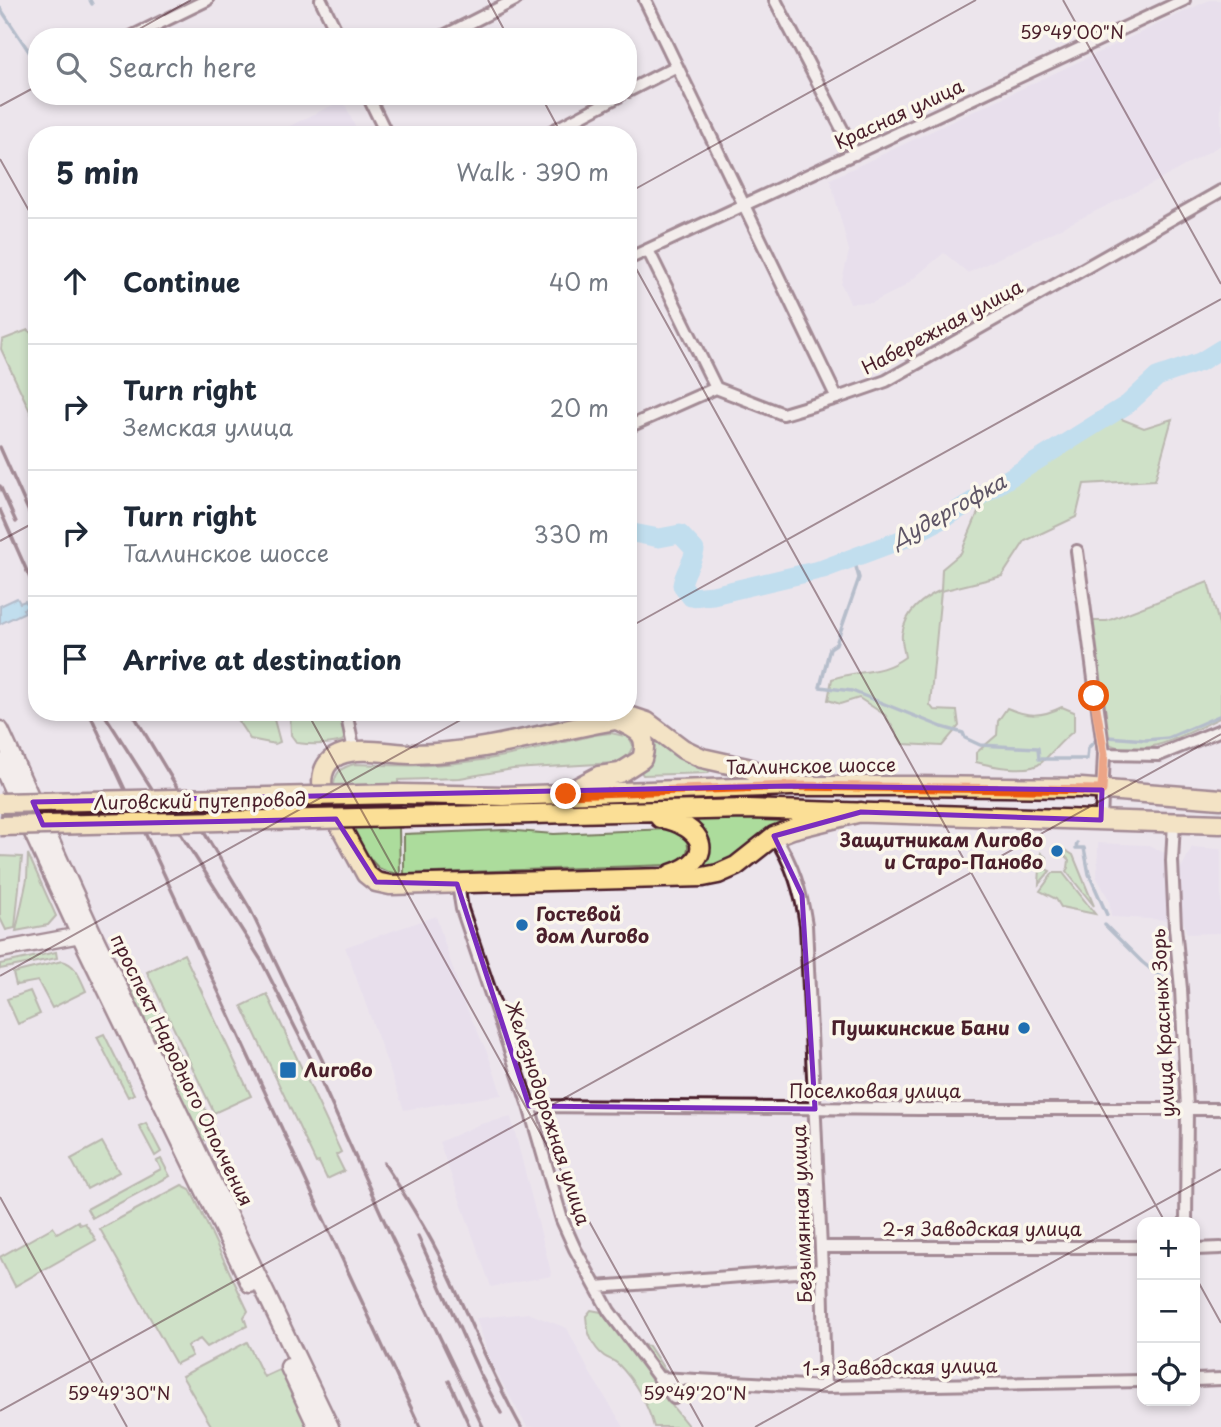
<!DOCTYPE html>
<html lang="en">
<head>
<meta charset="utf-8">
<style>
  :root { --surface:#fff; --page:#f2f2f3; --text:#1f2937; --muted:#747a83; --line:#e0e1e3 }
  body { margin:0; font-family:"Playpen Sans",sans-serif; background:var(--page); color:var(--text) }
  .controls { position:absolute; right:21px; bottom:21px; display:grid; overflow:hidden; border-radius:14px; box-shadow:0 4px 10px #0003 }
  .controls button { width:63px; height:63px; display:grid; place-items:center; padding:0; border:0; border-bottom:2px solid var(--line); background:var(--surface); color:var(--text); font:35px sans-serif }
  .stop { position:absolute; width:21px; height:21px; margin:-16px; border:5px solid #ea580c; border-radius:50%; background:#fff }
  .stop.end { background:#ea580c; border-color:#fff; box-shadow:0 2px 7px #0008 }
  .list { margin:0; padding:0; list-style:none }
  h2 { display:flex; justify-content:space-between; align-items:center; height:91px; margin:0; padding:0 28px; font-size:30px }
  h2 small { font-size:23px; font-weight:400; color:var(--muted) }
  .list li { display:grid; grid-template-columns:46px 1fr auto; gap:21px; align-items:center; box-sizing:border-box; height:126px; padding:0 28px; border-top:2px solid var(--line) }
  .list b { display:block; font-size:26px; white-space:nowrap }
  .list p { margin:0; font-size:23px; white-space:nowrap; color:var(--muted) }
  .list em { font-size:23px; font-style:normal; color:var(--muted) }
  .icon { flex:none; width:38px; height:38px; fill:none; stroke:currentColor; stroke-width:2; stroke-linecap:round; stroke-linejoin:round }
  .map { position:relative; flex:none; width:1221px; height:1427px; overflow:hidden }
  .search { position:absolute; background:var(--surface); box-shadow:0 4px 10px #0003; left:28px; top:28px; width:609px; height:77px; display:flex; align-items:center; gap:18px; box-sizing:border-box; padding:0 24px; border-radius:28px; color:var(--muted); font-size:26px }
  .panel { position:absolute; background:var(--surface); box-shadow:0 4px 10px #0003; left:28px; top:126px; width:609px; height:595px; border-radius:28px }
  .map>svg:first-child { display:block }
  .built { fill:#e2d8ec }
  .green { fill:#acdc9c; stroke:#7b7e64; stroke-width:2 }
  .water { fill:#8dd4ef; stroke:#728ca1; stroke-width:2 }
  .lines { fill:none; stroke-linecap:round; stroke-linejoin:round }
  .stream { stroke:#728ca1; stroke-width:3.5 }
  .river { stroke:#8dd4ef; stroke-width:19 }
  .minor-casing { stroke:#4a1f2b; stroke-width:16 }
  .tertiary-casing { stroke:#4a1f2b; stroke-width:19 }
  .secondary-casing { stroke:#4a1f2b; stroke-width:21 }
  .primary-casing { stroke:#4a1f2b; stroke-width:23 }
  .minor { stroke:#fbf7ec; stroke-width:10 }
  .tertiary { stroke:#fbf7ec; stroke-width:14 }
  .secondary { stroke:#fbf7ec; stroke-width:16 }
  .primary { stroke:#fbdf96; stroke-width:18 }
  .rail { stroke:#4a1f2b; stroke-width:3.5 }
  .primary-bridge-casing { stroke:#4a1f2b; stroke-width:23; stroke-linecap:butt }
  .primary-bridge { stroke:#fbdf96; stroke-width:18 }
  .route { stroke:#ea580c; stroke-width:9 }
  .marked { fill:none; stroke:#7b2cbf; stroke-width:5; stroke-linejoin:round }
  .ticks { fill:none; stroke:#4a1f2b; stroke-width:2; stroke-opacity:0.45 }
  .poi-dot { fill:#1f6fb2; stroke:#fbf7ec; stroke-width:2.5 }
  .labels { text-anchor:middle; stroke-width:7; stroke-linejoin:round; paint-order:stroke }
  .street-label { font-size:19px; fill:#4a1f2b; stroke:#fbf7ec }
  .poi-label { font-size:19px; font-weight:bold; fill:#4a1f2b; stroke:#fbf7ec; text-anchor:end }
  .water-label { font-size:21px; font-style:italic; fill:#5e5566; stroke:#fbf7ec }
  .ticks-label { font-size:18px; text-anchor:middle; fill:#4a1f2b; stroke:#fbf7ec; stroke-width:7; stroke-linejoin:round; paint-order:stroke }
</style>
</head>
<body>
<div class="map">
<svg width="1221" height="1427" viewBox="0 0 1221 1427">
  <rect width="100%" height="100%" fill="#ece5ec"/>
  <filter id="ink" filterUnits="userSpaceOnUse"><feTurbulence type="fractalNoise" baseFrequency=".0143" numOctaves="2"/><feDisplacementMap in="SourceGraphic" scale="14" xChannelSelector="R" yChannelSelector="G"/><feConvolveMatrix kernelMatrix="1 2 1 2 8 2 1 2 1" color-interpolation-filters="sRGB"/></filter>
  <g filter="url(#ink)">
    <path class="built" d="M1209,0H1221V145L1158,181L968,273L944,253L902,288L872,303H850L841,284L849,251L830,179Z
      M343,100L359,135H271Z
      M1098,843L1149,845L1167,854L1166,920L1111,917L1109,900L1097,878Z
      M1192,847L1221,849V933L1187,934L1181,915L1179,872Z
      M436,916L463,1000L488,1054L502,1095L404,1110L345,947Z
      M511,1117L552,1276L491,1287L439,1142L480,1124Z
      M528,1313L567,1328L590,1373L624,1427H527L492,1365L476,1318Z"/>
    <path class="green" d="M28,330L37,339V426L1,349L2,340Z
      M1114,416L1144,428L1172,419L1155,480L1084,484L1076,517L1025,541L1002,576L941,591L930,705L934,710L957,711L959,726L942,746L903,744L885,715L859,698L840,704L828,700L832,679C860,669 879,676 905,657C904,650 901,641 902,634C906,611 922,599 941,590L942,569L961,553L985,496Z
      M1208,582L1221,632V717C1191,732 1136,764 1105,741L1092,621H1107Z
      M1062,707L1074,712V731C1061,740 1053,752 1042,762C1030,774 991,766 976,762V753L997,735L998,721L1007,708C1027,717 1042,717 1062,707Z
      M232,712H272L280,742L275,744L250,739Z
      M290,712H343L347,735L342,741C327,745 313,745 297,743L291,735Z
      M611,733L629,737L633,745C630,756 624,759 614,763L513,769L460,778L398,780L400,874C393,873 386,872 379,868C365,858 339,802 334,784C336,771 341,768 354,764C388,765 422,767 456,763C503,759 549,746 594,735Z
      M653,737L708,768L710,770L708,773L643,775L641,772C653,761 652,751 653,737Z
      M695,817L785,818L787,820L732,860L716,867L703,868C710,843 710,840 693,819Z
      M668,829C694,836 695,857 669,865L404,874V834L504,830L554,834Z
      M1065,850L1073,855L1094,906L1066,871L1068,868L1069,860L1064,855Z
      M1041,853L1047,858L1046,869L1050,871L1039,884Z
      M28,854L56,916L48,925L16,931L27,879Z
      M0,856L22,857L15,928L6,930L0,918Z
      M1053,873H1063L1095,914L1061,907L1056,899L1040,891Z
      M56,952L57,958L0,969V964Z
      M184,954L251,1096L214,1113L147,972Z
      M62,961C76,964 80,978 86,991L52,1008L38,981L16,985L13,973Z
      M141,974L217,1134L202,1141L127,981Z
      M30,991L40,1014L18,1024L7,999Z
      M267,994L341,1152L336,1155L344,1171L327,1179L319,1162L316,1163L242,1006Z
      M104,1034L134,1094L128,1097L97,1037Z
      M146,1123L161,1152L155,1156L139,1126Z
      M102,1142L119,1172L87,1189L71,1159Z
      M161,1159L170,1176L92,1218L87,1209L161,1169L157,1161Z
      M182,1185L190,1189L196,1201L248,1311L244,1317L247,1326L207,1347L200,1339L187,1346L192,1356L176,1364L100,1229Z
      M78,1221L80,1225L85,1223L96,1240L15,1286L0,1257L53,1227L57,1233Z
      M591,1310L601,1312L626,1343L649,1346L666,1372L665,1393L673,1407L689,1427H654C648,1405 635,1381 618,1364C614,1360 608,1359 604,1356C591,1346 587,1331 586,1316Z
      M247,1342L264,1377L281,1369L309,1427H212L182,1376Z"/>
    <path class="water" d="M17,598L20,603L25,601L29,607L23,609L25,612L0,624V606Z"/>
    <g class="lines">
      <path class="stream" d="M90,0L92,4
        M0,8L34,59
        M854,559L859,578L836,644L830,648L820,687L852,691L942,727L963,733L965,738L980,745L1038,748L1039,759H1087L1088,748L1096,740
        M1108,737L1146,740L1168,738L1221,715
        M1077,843L1076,848H1084L1089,874L1107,915
        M1105,925L1142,962L1169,984"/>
      <path class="river" d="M628,532L659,538L680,534L695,550C693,562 684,572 682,585L691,597L713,595L823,569L906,538L950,515L1128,404L1157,377L1200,362L1221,349"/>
      <defs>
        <path id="minor" d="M321,0L339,37
          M645,0L837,398
          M775,0L855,154
          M131,37L207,0
          M442,37L515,0
          M628,91L677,66
          M368,96L387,135
          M545,135L619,96
          M648,250L716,388
          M628,259L1184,0
          M628,427L716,388L783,414L837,398L886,381L1221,191
          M1077,551L1104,754
          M346,712L354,751
          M1101,820L1104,754L1159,755L1221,730
          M1174,822L1172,861L1175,927L1181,989L1187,1108L1186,1222
          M774,836C793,864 801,892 806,925L822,1270L825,1387
          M458,884L462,909L529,1106L562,1220L575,1249L609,1311L674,1398
          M529,1106L921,1109H1221
          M821,1247H1142
          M1195,1249L1221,1248
          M596,1287L822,1270
          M659,1378L825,1387L1142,1381
          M1195,1380L1221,1379"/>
        <path id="tertiary" d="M0,950L91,933"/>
        <path id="secondary" d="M0,730L92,932L330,1427
          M0,762L80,935L250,1284
          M289,1367L317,1427"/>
        <path id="primary" d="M791,786L747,768L702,758L683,749L647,722L632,717C558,728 489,753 414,754C391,754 361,746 339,755C321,763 320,780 324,796L366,874L376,882L390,885L703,877L718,874L736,866L774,836L792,829L861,812
          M569,792L599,776L620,773L642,759C649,735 639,730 619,721
          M401,794L504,796L791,786H913L1081,788L1221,799
          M402,817L747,809L1221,824
          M660,818C703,825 719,858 671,874"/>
      </defs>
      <use href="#minor" class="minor-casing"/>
      <use href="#tertiary" class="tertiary-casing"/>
      <use href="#secondary" class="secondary-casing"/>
      <use href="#primary" class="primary-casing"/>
      <use href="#minor" class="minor"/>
      <use href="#tertiary" class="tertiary"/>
      <use href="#secondary" class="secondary"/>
      <use href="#primary" class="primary"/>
      <path class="rail" d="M0,447L37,530
        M0,486L16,522
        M0,510L37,594
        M89,712L420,1427
        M103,712L261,960L312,1061L392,1238L483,1427
        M132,712L250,909L326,1068
        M384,1163C403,1192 421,1220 437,1251C466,1309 489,1370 521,1427
        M418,1236L480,1374L501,1413
        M449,1381L470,1427"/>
      <defs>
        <path id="primary-bridge" d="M0,803L401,794
          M0,826L402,817"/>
      </defs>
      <use href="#primary-bridge" class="primary-bridge-casing"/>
      <use href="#primary-bridge" class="primary-bridge"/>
    </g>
  </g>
  <g class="lines" filter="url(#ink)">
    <path class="route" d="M566,794L791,786L1102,790L1104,754L1094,696"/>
  </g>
  <path d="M0 0H1221V1427H0ZM791,786L1102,790L1101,820L861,812L774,836L802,895L815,1109L529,1106L457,884L376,882L336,819L43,825L33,802Z" fill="#ece5ec" fill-opacity=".55" fill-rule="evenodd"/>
  <path class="marked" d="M791,786L1102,790L1101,820L861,812L774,836L802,895L815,1109L529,1106L457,884L376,882L336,819L43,825L33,802Z"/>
  <path class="ticks" d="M488,0L508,37M1063,0L1221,284M125,37L191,0M541,96L562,135M0,106L37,86M0,159L37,225M628,193L976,0M628,254L1165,1222M0,541L37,521M628,628L1221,299M307,712L703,1427M0,976L475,712M0,1197L127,1427M1195,1276L1221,1323M0,1411L1221,734M755,1427L1221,1169"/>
  <g class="poi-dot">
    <circle cx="1057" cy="851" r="7"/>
    <circle cx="522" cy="925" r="7"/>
    <circle cx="1024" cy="1028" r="7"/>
    <rect x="279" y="1061" width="18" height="18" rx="3.5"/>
  </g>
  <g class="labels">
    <g class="street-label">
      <text transform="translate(899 114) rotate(-25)" y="7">Красная улица</text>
      <text transform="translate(942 327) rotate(-28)" y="7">Набережная улица</text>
      <text transform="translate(811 766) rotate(-1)" y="7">Таллинское шоссе</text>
      <text transform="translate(200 801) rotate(-1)" y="7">Лиговский путепровод</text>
      <text transform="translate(1163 1023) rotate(-93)" y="7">улица Красных Зорь</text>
      <text transform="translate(182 1070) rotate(64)" y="7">проспект Народного Ополчения</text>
      <text x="875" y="1098">Поселковая улица</text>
      <text transform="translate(548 1113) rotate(72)" y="7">Железнодорожная улица</text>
      <text transform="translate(802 1214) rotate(-92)" y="7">Безымянная улица</text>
      <text x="982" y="1236">2-я Заводская улица</text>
      <text transform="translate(900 1367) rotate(-1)" y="7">1-я Заводская улица</text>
    </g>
    <g class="poi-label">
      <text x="1043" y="847">Защитникам Лигово<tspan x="1043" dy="22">и Старо-Паново</tspan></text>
      <text x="536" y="921" text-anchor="start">Гостевой<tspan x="536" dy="22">дом Лигово</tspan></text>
      <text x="1010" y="1035">Пушкинские Бани</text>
      <text x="304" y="1077" text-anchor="start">Лигово</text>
    </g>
    <g class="water-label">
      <text transform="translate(949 511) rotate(-29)" y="7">Дудергофка</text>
    </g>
  </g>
  <g class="ticks-label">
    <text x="1072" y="39">59°49'00"N</text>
    <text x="119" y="1400">59°49'30"N</text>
    <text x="695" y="1400">59°49'20"N</text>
  </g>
</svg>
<div class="controls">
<button>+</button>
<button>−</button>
<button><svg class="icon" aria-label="locate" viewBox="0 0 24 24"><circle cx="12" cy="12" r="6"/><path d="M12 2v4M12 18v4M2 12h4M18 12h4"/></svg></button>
</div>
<div class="stop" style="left:1094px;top:696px"></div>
<div class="stop end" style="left:566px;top:794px"></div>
<div class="search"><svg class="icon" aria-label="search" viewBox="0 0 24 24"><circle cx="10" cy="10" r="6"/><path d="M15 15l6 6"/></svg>Search here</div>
<section class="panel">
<h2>5 min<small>Walk · 390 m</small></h2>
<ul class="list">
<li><svg class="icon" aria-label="ahead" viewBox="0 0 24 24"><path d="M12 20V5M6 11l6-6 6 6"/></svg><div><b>Continue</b></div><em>40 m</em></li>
<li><svg class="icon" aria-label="right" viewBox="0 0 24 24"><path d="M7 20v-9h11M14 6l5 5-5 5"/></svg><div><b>Turn right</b><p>Земская улица</p></div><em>20 m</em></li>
<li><svg class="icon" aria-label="right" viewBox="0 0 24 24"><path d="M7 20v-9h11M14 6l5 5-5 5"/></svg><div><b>Turn right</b><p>Таллинское шоссе</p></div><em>330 m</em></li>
<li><svg class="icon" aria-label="arrive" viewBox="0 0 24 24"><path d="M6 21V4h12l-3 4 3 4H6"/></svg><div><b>Arrive at destination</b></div></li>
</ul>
</section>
</div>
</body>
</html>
